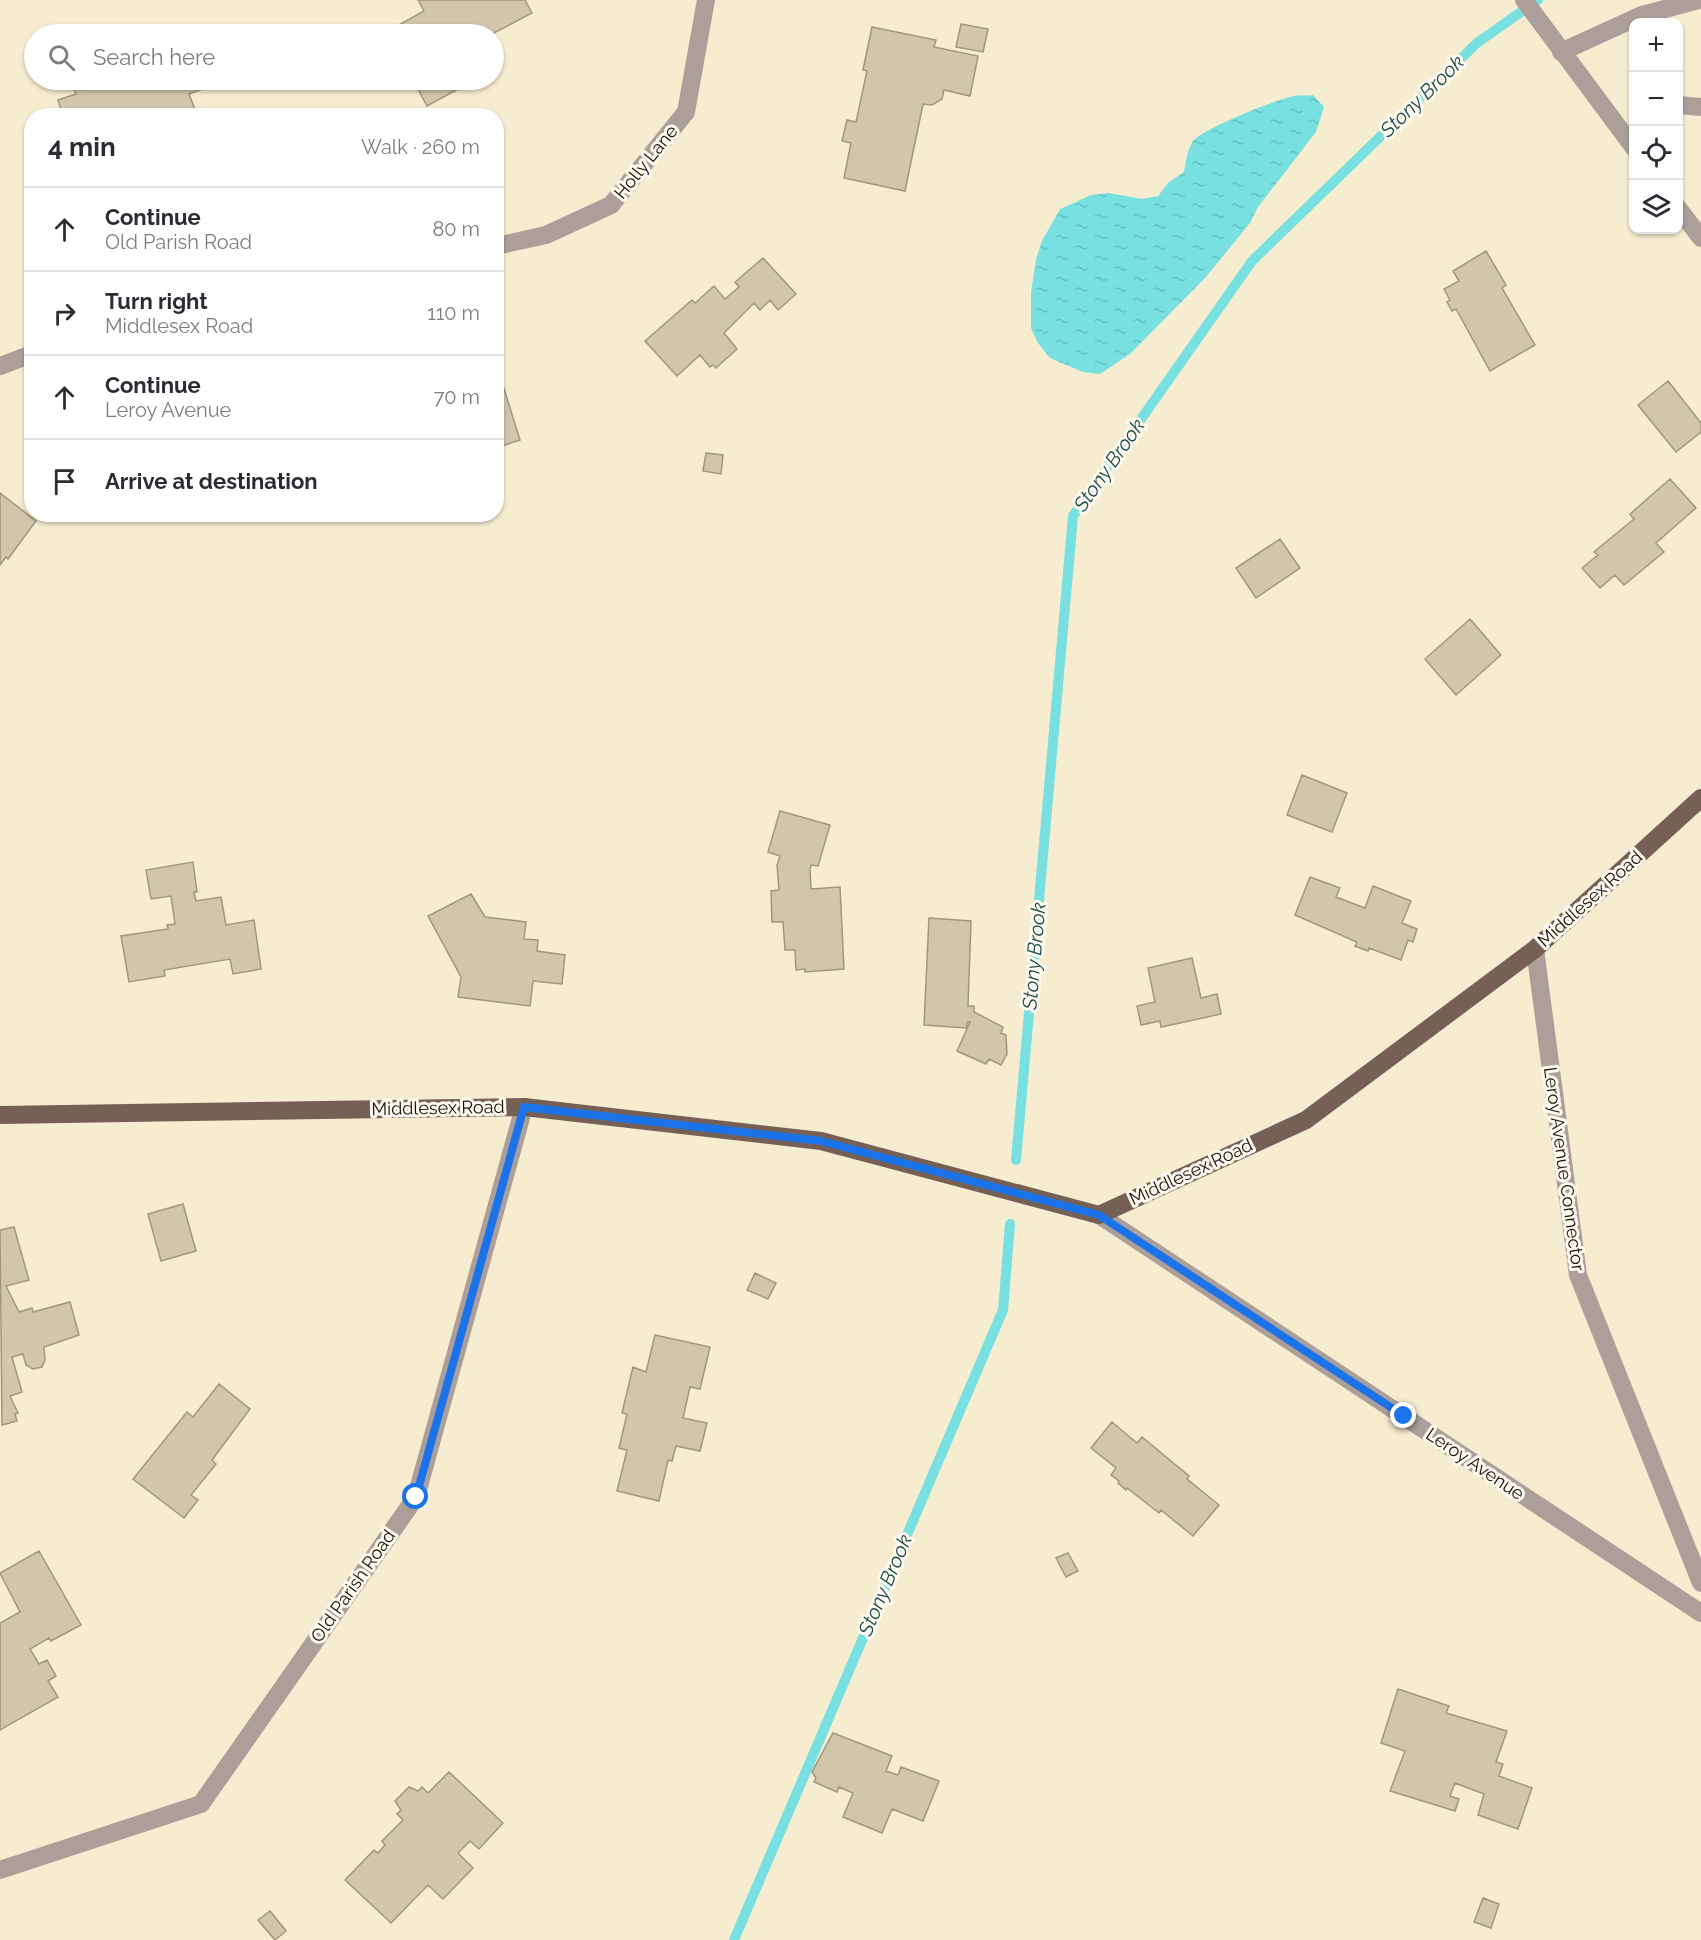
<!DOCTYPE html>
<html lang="en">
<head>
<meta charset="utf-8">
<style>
  :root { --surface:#fff; --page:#f7f7f7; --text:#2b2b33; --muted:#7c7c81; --line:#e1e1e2 }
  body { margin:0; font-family:Raleway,sans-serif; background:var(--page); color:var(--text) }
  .controls { position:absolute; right:18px; top:18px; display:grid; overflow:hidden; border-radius:12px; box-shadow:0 2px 4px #0004 }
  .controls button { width:54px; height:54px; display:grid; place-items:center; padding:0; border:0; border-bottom:2px solid var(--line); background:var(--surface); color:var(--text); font:30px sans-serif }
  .stop { position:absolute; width:18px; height:18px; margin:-14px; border:4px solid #1a73e8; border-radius:50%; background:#fff }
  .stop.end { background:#1a73e8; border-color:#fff; box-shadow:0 2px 6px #0008 }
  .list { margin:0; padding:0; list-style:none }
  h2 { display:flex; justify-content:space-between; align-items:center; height:78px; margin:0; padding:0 24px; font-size:26px }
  h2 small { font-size:20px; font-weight:400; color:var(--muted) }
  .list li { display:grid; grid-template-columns:39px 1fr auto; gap:18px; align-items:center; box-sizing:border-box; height:84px; padding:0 24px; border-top:2px solid var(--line) }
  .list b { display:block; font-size:22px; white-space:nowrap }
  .list p { margin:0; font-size:20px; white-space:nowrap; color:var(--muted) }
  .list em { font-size:20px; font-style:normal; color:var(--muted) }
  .icon { flex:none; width:33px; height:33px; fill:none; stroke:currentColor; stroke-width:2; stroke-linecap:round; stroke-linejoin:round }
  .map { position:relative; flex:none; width:1701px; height:1940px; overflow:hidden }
  .search { position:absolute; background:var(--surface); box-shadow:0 2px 4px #0004; left:24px; top:24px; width:480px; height:66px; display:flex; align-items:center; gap:15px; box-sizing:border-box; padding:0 21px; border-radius:33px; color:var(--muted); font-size:22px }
  .panel { position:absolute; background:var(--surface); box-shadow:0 2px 4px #0004; left:24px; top:108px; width:480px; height:414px; border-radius:24px }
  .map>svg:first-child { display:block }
  .water { fill:url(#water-ripples) }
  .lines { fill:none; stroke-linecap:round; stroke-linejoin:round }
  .stream { stroke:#78e0e0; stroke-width:10 }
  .building { fill:#d0c6ab; stroke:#a1977d; stroke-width:1.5 }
  .minor { stroke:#ac9f9a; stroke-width:18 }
  .major { stroke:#766056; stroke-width:18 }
  .route { stroke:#1a73e8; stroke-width:8 }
  .labels { text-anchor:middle; stroke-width:6; stroke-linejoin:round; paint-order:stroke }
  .street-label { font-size:18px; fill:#171309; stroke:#fdf9ee }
  .water-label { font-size:20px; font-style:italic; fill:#1b4a4b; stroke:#fdf9ee }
</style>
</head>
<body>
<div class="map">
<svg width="1701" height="1940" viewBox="0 0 1701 1940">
  <defs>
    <pattern id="water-ripples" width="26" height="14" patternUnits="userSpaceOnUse" patternTransform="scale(1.5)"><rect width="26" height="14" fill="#78e0e0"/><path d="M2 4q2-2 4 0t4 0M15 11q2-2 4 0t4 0" fill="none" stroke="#67bfbf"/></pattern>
  </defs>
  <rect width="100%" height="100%" fill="#f6eccf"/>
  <path class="water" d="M1313,95L1324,107L1316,132L1258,207L1250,223L1205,278L1130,354L1100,374L1083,372L1050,358L1038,343L1031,328V293L1036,259L1042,241L1060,209L1091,195L1109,193L1142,199L1158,196L1169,182L1184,172C1186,161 1187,151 1193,141C1202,129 1277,99 1294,96C1300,95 1307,96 1313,95Z"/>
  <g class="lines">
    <path class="stream" d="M1016,1160L1073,516L1252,261L1477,43L1538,0
      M734,1940L1003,1310L1010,1224"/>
  </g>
  <path class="building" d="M418,0H525L532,13L492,34H390L388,31L424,11Z
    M961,24L988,29L983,52L956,47Z
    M872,27L936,40L934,47L978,56L970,96L944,90L942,99L932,105L923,104L905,191L844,178L851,143L842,141L847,120L856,122L867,71L863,70Z
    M97,80H201L205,88L189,94L197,115L195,116H63L58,100L76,94L74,90L84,85L85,90L99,85Z
    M413,80H455L460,88L427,106Z
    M1486,251L1506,285L1502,288L1535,345L1490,371L1456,309L1452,311L1447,302L1450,300L1444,289L1459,281L1453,271Z
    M763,258L796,294L778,310L770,300L760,310L754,303L724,333L737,349L716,368L713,365L710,367L700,355L677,376L645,341L692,300L695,303L714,286L725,299L739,287L735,282Z
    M500,376L520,440L496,448V377Z
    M1668,381L1701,423V432L1676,452L1638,405Z
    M706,453L723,455L721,474L703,471Z
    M1670,479L1696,508L1656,543L1664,552L1624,585L1615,575L1600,588L1582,568L1598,555L1594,552L1634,519L1630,514Z
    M0,493L36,521L8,559L6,557L0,565Z
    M1280,539L1300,568L1256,598L1236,568Z
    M1470,619L1501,655L1456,695L1425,659Z
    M1302,775L1347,793L1332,832L1287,815Z
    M780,811L830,825L818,866L811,865L810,870L811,889L840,887L844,969L805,972V969L796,970L795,950H785L783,922H772L771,891L779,890L777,865L780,856L768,852Z
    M193,862L197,892H194L196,901L221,897L226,925L254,920L261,969L233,974L230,959L164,970L165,976L129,982L121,936L168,929L167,925L175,924L171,896L151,899L146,870Z
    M1310,877L1340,888L1336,897L1365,908L1373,886L1411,901L1402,923L1417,929L1413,942L1408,940L1401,960L1369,948L1368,951L1355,946L1357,942L1295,915Z
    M471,894L485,917L526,922L524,939L538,940L537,951L565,955L562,984L533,981L530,1006L458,997L461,977L428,916Z
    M929,918L971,921L968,1006H974V1012L1003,1027L1001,1033L1006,1035L1007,1054L1001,1065L989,1059L986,1064L957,1051L970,1022H967V1028L924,1025Z
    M1192,958L1201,998L1217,994L1221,1014L1161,1027L1160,1021L1141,1025L1137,1006L1155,1002L1148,968Z
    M183,1204L196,1251L161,1261L148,1214Z
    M14,1227L29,1280L6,1286L19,1312L32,1308L33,1312L70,1302L79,1335L44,1347L45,1360L42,1367L33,1369L26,1365L23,1354L12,1357L22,1392L10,1396L18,1413L15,1414L17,1421L2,1425L0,1230Z
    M755,1273L776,1283L768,1299L747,1290Z
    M655,1335L710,1347L700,1389L690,1387L683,1418L707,1423L700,1451L676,1446L672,1461L668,1460L659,1501L617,1491L627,1450L619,1448L627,1414L622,1413L633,1367L646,1372Z
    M219,1384L250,1409L212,1460L216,1464L191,1495L198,1500L184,1518L133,1479L187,1412L193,1417Z
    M1112,1422L1137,1443L1142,1437L1189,1476L1187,1479L1219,1505L1193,1536L1161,1510L1159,1513L1127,1488L1126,1490L1118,1483L1119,1481L1111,1475L1116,1468L1091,1448Z
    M39,1551L81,1625L51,1641L49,1638L30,1649L39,1664L47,1660L56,1676L48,1681L58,1697L0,1730V1623L20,1612L0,1573Z
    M1068,1553L1078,1571L1066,1577L1056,1558Z
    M1398,1689L1449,1706L1446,1713L1507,1731L1496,1762L1503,1764L1499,1776L1532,1788L1518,1829L1478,1815L1484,1794L1455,1783L1450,1796L1459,1799L1455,1811L1390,1791L1405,1751L1381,1743Z
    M833,1733L892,1756L886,1771L898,1775L901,1767L939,1781L923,1821L892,1809L882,1833L843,1817L853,1793L839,1787L837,1792L814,1782L816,1778L812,1772Z
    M449,1772L503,1823L479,1849L470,1841L458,1853L473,1868L443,1899L428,1885L391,1923L345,1880L374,1850L378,1853L385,1845L382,1841L403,1820L397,1814L401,1810L395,1801L409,1787L418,1791L422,1787L428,1793Z
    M1483,1898L1499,1904L1491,1928L1474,1922Z
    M270,1911L286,1931L275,1940L258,1920Z"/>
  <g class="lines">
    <path class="minor" d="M1524,0L1634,148
      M1561,52L1642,15L1699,0
      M1678,105L1701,107
      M1678,208L1701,238
      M496,246L546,235L611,205L686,112L706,0
      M0,366L32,354
      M1535,949L1578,1275L1701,1583
      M1099,1215L1701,1613
      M0,1870L201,1804L416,1497L524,1107"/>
    <path class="major" d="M0,1115L524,1107L821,1141L1099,1215L1306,1120L1535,949L1701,798"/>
  </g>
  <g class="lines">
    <path class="route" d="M416,1497L524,1107L821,1141L1099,1215L1404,1416"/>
  </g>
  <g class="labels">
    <g class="street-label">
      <text transform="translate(646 162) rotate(-51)" y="6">Holly Lane</text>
      <text transform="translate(1590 899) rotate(-42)" y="6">Middlesex Road</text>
      <text transform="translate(438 1108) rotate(-1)" y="6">Middlesex Road</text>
      <text transform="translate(1564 1169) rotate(82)" y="6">Leroy Avenue Connector</text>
      <text transform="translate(1191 1172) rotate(-25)" y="6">Middlesex Road</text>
      <text transform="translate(1475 1464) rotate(34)" y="6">Leroy Avenue</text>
      <text transform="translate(353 1586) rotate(-55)" y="6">Old Parish Road</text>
    </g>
    <g class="water-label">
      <text transform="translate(1422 96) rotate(-44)" y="7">Stony Brook</text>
      <text transform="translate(1109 465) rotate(-55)" y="7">Stony Brook</text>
      <text transform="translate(1034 956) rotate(-85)" y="7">Stony Brook</text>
      <text transform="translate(885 1585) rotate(-67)" y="7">Stony Brook</text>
    </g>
  </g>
</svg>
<div class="controls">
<button>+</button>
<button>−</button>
<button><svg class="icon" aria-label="locate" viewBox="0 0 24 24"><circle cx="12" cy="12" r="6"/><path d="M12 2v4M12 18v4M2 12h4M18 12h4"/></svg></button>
<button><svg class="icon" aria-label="layers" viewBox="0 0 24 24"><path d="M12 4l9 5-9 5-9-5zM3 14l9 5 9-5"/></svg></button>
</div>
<div class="stop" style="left:416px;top:1497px"></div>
<div class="stop end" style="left:1404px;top:1416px"></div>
<div class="search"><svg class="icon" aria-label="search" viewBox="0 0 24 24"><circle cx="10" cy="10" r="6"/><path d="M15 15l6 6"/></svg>Search here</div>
<section class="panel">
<h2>4 min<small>Walk · 260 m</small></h2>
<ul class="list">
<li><svg class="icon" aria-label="ahead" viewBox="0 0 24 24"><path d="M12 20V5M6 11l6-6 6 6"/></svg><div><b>Continue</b><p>Old Parish Road</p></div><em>80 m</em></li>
<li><svg class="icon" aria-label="right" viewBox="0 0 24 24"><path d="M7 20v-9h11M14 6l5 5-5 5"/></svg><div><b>Turn right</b><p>Middlesex Road</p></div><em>110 m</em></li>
<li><svg class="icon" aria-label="ahead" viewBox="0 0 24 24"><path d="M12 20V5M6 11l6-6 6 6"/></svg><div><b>Continue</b><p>Leroy Avenue</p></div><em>70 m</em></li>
<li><svg class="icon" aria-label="arrive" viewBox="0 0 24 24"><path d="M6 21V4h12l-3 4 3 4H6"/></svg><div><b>Arrive at destination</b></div></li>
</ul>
</section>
</div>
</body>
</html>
